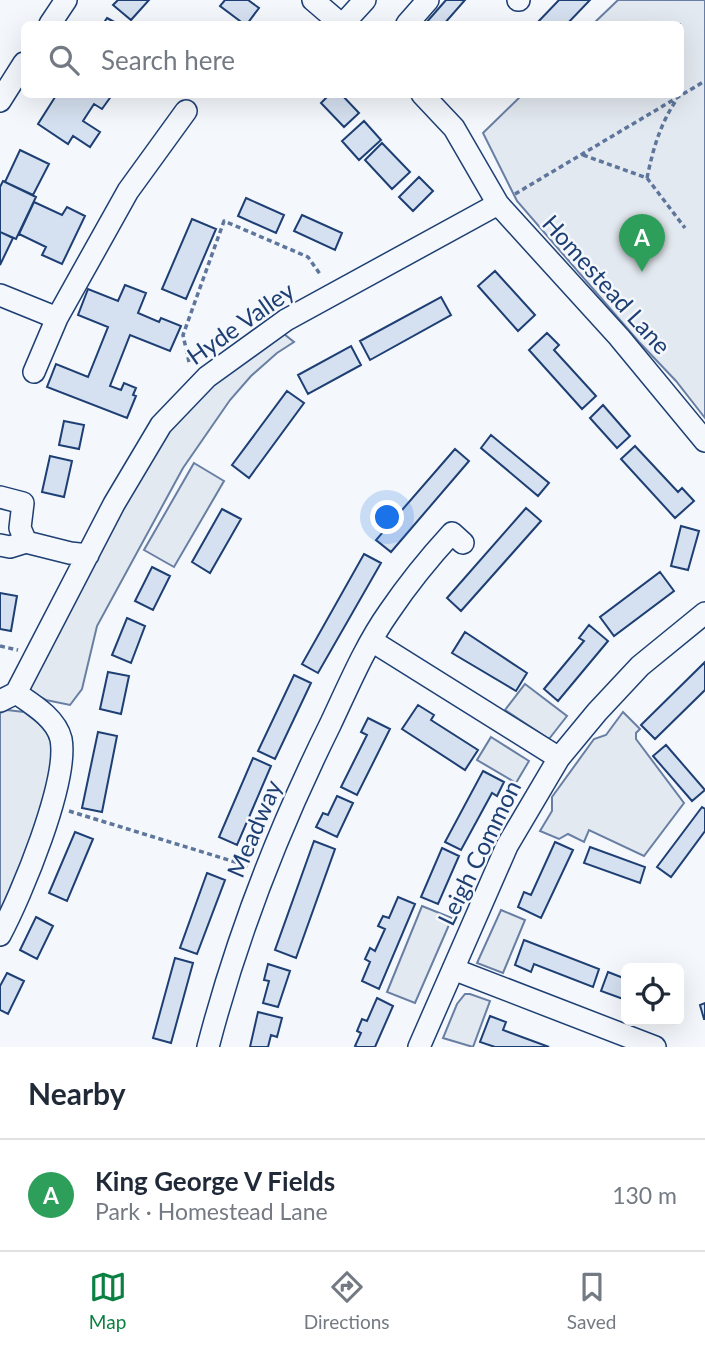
<!DOCTYPE html>
<html lang="en">
<head>
<meta charset="utf-8">
<style>
  :root { --surface:#fff; --page:#f6f6f7; --text:#1f2937; --muted:#747a83; --line:#e0e1e3; --accent:#0b8043 }
  body { margin:0; font-family:Lato,sans-serif; background:var(--page); color:var(--text) }
  .controls { position:absolute; right:21px; bottom:21px; display:grid; overflow:hidden; border-radius:10px; box-shadow:0 7px 28px #0002 }
  .controls button { width:63px; height:63px; display:grid; place-items:center; padding:0; border:0; border-bottom:2px solid var(--line); background:var(--surface); color:var(--text); font:35px sans-serif }
  .you { position:absolute; left:388px; top:518px; width:24px; height:24px; margin:-18px; border:5px solid #fff; border-radius:50%; background:#1a73e8; box-shadow:0 0 0 10px #1a73e833 }
  .badge { display:grid; place-items:center; width:46px; height:46px; border-radius:50%; background:var(--accent); color:#fff; font-size:23px; font-weight:700 }
  .pin { position:absolute; translate:-50% -58px; filter:drop-shadow(0 2px 4px #0008) }
  .pin::after { content:''; position:absolute; top:37px; width:24px; height:21px; background:inherit; clip-path:polygon(0 0,100% 0,50% 100%) }
  .list { margin:0; padding:0; list-style:none }
  h2 { display:flex; justify-content:space-between; align-items:center; height:91px; margin:0; padding:0 28px; font-size:30px }
  h2 small { font-size:23px; font-weight:400; color:var(--muted) }
  .list li { display:grid; grid-template-columns:46px 1fr auto; gap:21px; align-items:center; box-sizing:border-box; height:112px; padding:0 28px; border-top:2px solid var(--line) }
  .list b { display:block; font-size:26px; white-space:nowrap }
  .list p { margin:0; font-size:23px; white-space:nowrap; color:var(--muted) }
  .list em { font-size:23px; font-style:normal; color:var(--muted) }
  .icon { flex:none; width:38px; height:38px; fill:none; stroke:currentColor; stroke-width:2; stroke-linecap:round; stroke-linejoin:round }
  .map { position:relative; flex:none; width:705px; height:1047px; overflow:hidden }
  .search { position:absolute; background:var(--surface); box-shadow:0 7px 28px #0002; left:21px; right:21px; top:21px; height:77px; display:flex; align-items:center; gap:18px; box-sizing:border-box; padding:0 24px; border-radius:10px; color:var(--muted); font-size:26px }
  .sheet { height:203px; background:var(--surface) }
  nav { display:flex; justify-content:space-around; align-items:center; box-sizing:border-box; height:98px; border-top:2px solid var(--line); background:var(--surface); font-size:19px; color:var(--muted) }
  nav a { display:grid; justify-items:center; gap:4px }
  nav .on { color:var(--accent) }
  .map>svg:first-child { display:block }
  .green { fill:#e3e9f0; stroke:#687fa3; stroke-width:2 }
  .building { fill:#d5e0f0; stroke:#1d3f73; stroke-width:2 }
  .lines { fill:none; stroke-linecap:round; stroke-linejoin:round }
  .minor-casing { stroke:#1d3f73; stroke-width:24 }
  .path { stroke:#5e769c; stroke-width:3.5; stroke-dasharray:5 3.5; stroke-linecap:butt }
  .minor { stroke:#f4f7fb; stroke-width:21 }
  .labels { text-anchor:middle; stroke-width:5; stroke-linejoin:round; paint-order:stroke }
  .street-label { font-size:24px; fill:#1d3f73; stroke:#f4f7fb }
</style>
</head>
<body>
<div class="map">
<svg width="705" height="1047" viewBox="0 0 705 1047">
  <rect width="100%" height="100%" fill="#f4f7fb"/>
  <path class="green" d="M618,0H705V418L676,381L639,342L517,201L483,133L522,95L680,94V24H593Z
    M279,330L294,342L277,353L251,376L230,400L183,468L97,626L82,689L70,705L46,700L25,689L167,428L213,381Z
    M194,463L224,481L174,567L144,550Z
    M525,684L567,716L549,739L505,710Z
    M7,710L24,712L46,729L54,746L55,773L0,919V713Z
    M623,712L640,729L636,733V739L684,803L644,856L589,830L584,842L568,834L559,839L540,831L552,811V797L594,739L606,735Z
    M491,737L529,761L516,783L477,760Z
    M422,906L452,918L415,1003L387,992Z
    M501,910L525,920L503,973L477,963Z
    M465,994H470L490,1001L473,1047L443,1038L457,1004Z"/>
  <path class="building" d="M118,0H149L131,20L113,5Z
    M225,0H248L259,8L247,24H244L220,6Z
    M446,0H465L444,24H425Z
    M559,0H590L567,24H536Z
    M107,18L118,24H103Z
    M57,94L112,95L102,109L94,104L83,121L100,132L90,147L73,136L68,144L38,124Z
    M330,94H341L359,113L344,127L321,103Z
    M364,121L381,140L359,160L342,141Z
    M382,143L410,172L392,189L365,160Z
    M20,150L49,164L33,195L5,182Z
    M419,177L433,191L413,211L399,197Z
    M3,181L36,197L16,239L0,232V187Z
    M246,198L284,215L276,233L238,216Z
    M34,202L62,215L67,207L85,216L62,264L42,255L46,247L19,234Z
    M302,215L342,233L335,250L294,231Z
    M192,219L216,229L186,299L162,289Z
    M0,232L13,238L0,265Z
    M495,271L535,315L518,331L478,286Z
    M125,285L146,293L138,313L159,322L161,318L181,326L170,351L130,335L110,386L121,390L124,383L136,388L133,395L136,396L127,418L47,387L56,364L88,377L108,327L78,315L88,289L118,301Z
    M441,297L451,315L370,360L360,341Z
    M547,333L559,345L554,350L596,396L582,409L529,350Z
    M351,346L361,365L308,394L298,375Z
    M287,391L304,403L249,478L232,465Z
    M603,405L630,436L617,448L590,418Z
    M64,421L84,425L79,449L59,445Z
    M491,435L549,483L538,496L481,448Z
    M635,446L678,492L682,488L694,501L675,518L621,459Z
    M455,449L469,461L391,552L376,540Z
    M50,456L72,461L64,497L42,492Z
    M526,508L541,521L461,611L447,598Z
    M222,509L241,519L210,573L192,562Z
    M681,526L699,531L688,570L671,566Z
    M364,554L381,563L318,673L302,664Z
    M152,567L170,576L153,610L135,601Z
    M660,572L674,591L614,636L600,617Z
    M0,593L17,596L11,631L0,629Z
    M127,618L145,626L131,663L112,655Z
    M589,625L608,641L558,701L544,689L584,641L579,638Z
    M465,632L527,673L516,691L452,653Z
    M705,662V690L655,739L641,725Z
    M108,672L129,676L121,714L100,709Z
    M294,675L311,683L275,759L258,751Z
    M418,705L434,715L431,720L478,750L465,770L402,729Z
    M368,718L390,729L357,795L341,787L367,735L361,732Z
    M98,732L117,736L102,812L82,808Z
    M666,745L705,790L692,801L653,756Z
    M253,758L271,766L237,845L219,837Z
    M483,771L504,782L497,796L492,793L461,850L445,842Z
    M337,796L353,803L337,837L316,827L323,813L328,815Z
    M702,807L705,809V831L671,877L657,867Z
    M75,832L93,839L67,901L49,893Z
    M314,841L335,849L296,958L275,950Z
    M555,842L573,850L541,918L518,907L524,892L531,895Z
    M590,847L645,867L640,883L584,863Z
    M442,848L459,856L438,904L421,897Z
    M207,873L225,880L197,954L180,948Z
    M398,897L415,904L379,989L362,981L370,962L365,959L370,948L375,951L385,929L378,926L383,916L389,918Z
    M36,917L53,926L37,959L20,950Z
    M524,940L599,969L593,987L534,964L531,972L515,965Z
    M175,958L193,963L171,1043L153,1038Z
    M268,964L290,971L278,1007L263,1003L269,981L264,980Z
    M608,972L626,979V1000L601,991Z
    M7,973L24,981L8,1014L0,1010V986Z
    M377,998L393,1006L375,1047H357L355,1046L361,1033L357,1031L362,1019L367,1021Z
    M705,1003V1019H704L700,1005Z
    M258,1012L282,1018L277,1037L271,1035L268,1047H250Z
    M490,1016L506,1022L503,1030L549,1047H495L480,1042Z"/>
  <g class="lines">
    <defs>
      <path id="minor" d="M313,0L341,24
        M518,0H519
        M50,24L66,0
        M343,24L365,0
        M407,24L428,0
        M422,94L454,128L498,204L619,337L705,441
        M0,101L24,63
        M0,295L57,318
        M34,372L57,318L128,191L186,111
        M0,497L23,503L20,528L26,542L70,553L88,555
        M0,545L10,547L26,542
        M372,641L559,758
        M0,701L16,693L114,504L161,425L207,377L286,320L498,204
        M0,935C21,896 69,781 61,739C56,718 32,704 16,693
        M453,969L655,1047
        M208,1047C237,935 279,828 330,725C348,687 365,646 389,612C408,584 429,558 452,533L463,543
        M419,1047L507,846L559,758L597,712L640,666L705,613"/>
    </defs>
    <use href="#minor" class="minor-casing"/>
    <path class="path" d="M583,155L647,178L685,228
      M647,178C653,149 660,124 677,99
      M515,194L705,81
      M189,362L183,335L224,221L308,257L320,274
      M0,646L18,650
      M69,811L248,866"/>
    <use href="#minor" class="minor"/>
  </g>
  <g class="labels">
    <g class="street-label">
      <text transform="translate(606 285) rotate(48)" y="8">Homestead Lane</text>
      <text transform="translate(241 324) rotate(-35)" y="8">Hyde Valley</text>
      <text transform="translate(255 829) rotate(-67)" y="8">Meadway</text>
      <text transform="translate(480 853) rotate(-64)" y="8">Leigh Common</text>
    </g>
  </g>
</svg>
<div class="controls">
<button><svg class="icon" aria-label="locate" viewBox="0 0 24 24"><circle cx="12" cy="12" r="6"/><path d="M12 2v4M12 18v4M2 12h4M18 12h4"/></svg></button>
</div>
<div class="you"></div>
<div class="pin badge" style="left:642px;top:272px;background:#2e9e5b">A</div>
<div class="search"><svg class="icon" aria-label="search" viewBox="0 0 24 24"><circle cx="10" cy="10" r="6"/><path d="M15 15l6 6"/></svg>Search here</div>
</div>
<section class="sheet">
<h2>Nearby<small></small></h2>
<ul class="list">
<li><span class="badge" style="background:#2e9e5b">A</span><div><b>King George V Fields</b><p>Park · Homestead Lane</p></div><em>130 m</em></li>
</ul>
</section>
<nav>
<a class="on"><svg class="icon" aria-label="map" viewBox="0 0 24 24"><path d="M3 6l6-2 6 2 6-2v14l-6 2-6-2-6 2zM9 4v14M15 6v14"/></svg>Map</a>
<a><svg class="icon" aria-label="directions" viewBox="0 0 24 24"><path d="M12 3l9 9-9 9-9-9zM9 14v-3h6M13 9l2 2-2 2"/></svg>Directions</a>
<a><svg class="icon" aria-label="saved" viewBox="0 0 24 24"><path d="M7 4h10v16l-5-4-5 4z"/></svg>Saved</a>
</nav>
</body>
</html>
